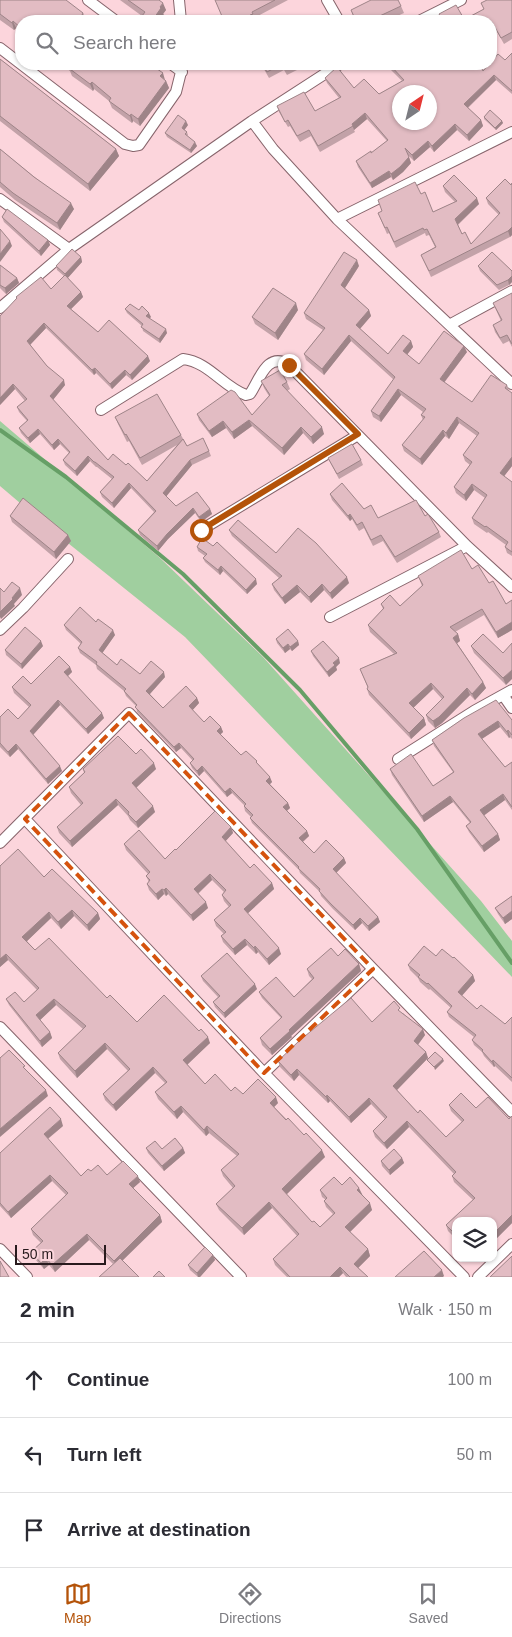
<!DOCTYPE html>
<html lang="en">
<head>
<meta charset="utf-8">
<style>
  :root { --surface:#fff; --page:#f2f2f3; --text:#2b2b33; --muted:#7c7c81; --line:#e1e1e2; --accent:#b45309 }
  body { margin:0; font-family:Arial,sans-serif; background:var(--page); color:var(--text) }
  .controls { position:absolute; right:15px; bottom:15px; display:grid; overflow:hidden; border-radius:10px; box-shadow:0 1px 4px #0004 }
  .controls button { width:45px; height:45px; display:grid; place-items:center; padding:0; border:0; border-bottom:1px solid var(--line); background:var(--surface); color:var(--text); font:25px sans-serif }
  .compass { position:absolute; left:392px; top:85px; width:45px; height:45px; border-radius:50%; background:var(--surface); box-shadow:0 1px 4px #0004; rotate:35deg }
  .scale { position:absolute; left:15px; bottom:12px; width:91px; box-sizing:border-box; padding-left:5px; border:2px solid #281a1d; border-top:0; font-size:14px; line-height:18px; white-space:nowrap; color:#281a1d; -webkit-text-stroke:4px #fcd5dc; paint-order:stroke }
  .stop { position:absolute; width:15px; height:15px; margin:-11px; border:4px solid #b45309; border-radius:50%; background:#fff }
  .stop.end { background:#b45309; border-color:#fff; box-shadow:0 1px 5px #0008 }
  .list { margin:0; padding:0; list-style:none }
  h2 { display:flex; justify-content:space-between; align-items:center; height:65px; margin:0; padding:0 20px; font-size:21px }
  h2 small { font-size:16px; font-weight:400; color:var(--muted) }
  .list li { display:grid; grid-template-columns:32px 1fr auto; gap:15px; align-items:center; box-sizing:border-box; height:75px; padding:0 20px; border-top:1px solid var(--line) }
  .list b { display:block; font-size:19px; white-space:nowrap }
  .list em { font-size:16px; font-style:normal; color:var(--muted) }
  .icon { flex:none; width:28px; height:28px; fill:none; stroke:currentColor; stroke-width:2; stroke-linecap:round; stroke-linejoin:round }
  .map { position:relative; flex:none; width:512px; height:1277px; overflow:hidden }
  .search { position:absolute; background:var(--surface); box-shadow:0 1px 4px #0004; left:15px; right:15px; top:15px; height:55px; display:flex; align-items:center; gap:12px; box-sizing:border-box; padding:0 18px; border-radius:20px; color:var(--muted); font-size:19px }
  .sheet { height:290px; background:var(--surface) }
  nav { display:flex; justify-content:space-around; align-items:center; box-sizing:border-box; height:70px; border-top:1px solid var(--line); background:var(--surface); font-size:14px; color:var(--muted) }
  nav a { display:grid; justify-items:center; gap:2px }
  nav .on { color:var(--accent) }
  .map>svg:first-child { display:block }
  .green { fill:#a0cf9f }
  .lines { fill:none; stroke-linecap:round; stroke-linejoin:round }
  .stream { stroke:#669f66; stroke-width:4 }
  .minor-casing { stroke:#86646b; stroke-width:12 }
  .minor { stroke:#fff; stroke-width:10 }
  .wall { fill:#c2a2a8 }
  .shaded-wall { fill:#9e8488 }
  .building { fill:#e2bcc3; stroke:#9e8488; fill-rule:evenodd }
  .route { stroke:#b45309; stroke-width:6 }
  .marked { fill:none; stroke:#d5530e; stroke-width:4; stroke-dasharray:10 6; stroke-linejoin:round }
</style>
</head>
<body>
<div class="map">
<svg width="512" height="1277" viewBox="0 0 512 1277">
  <rect width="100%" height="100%" fill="#fcd5dc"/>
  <path class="green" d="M0,421L160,558L263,657L481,901L512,941V977L185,637L53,531L0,486Z"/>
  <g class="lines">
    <path class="stream" d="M0,430L66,477L183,574L300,690L417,829L512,963"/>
    <defs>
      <path id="minor" d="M88,0L116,21
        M179,0L181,21
        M327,0L339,21
        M419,21L461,0
        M0,48L125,144L133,146L139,145L176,92L183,64
        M171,64L182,72
        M252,121L273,149L337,219L512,384
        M0,199L69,249
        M337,219L512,132
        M0,308L69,249L252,121L340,64
        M451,324L512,291
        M101,410L183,359C209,362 223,387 246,395L250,394C260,379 267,351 289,365L467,546L512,587
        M201,530L358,435
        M330,617L467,546
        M0,630L23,608L68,559
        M503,695L512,708
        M398,759L474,711L512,690
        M25,819L264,1073L464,1277
        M0,843L129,713L373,969L512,1112
        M0,1027L241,1277
        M264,1073L373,969
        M0,1249L27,1277
        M478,1277L512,1244"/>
    </defs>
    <use href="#minor" class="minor-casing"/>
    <use href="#minor" class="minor"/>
  </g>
  <path class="wall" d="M0,0L83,13L85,17L21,21V33L16,28L14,30L0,20Z
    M120,0H159L166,10L163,14L164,15L159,21H144L142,16Z
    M215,0H288L254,18L255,20H254Z
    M512,0V39L504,44L495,28L491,31V21H470L469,17L484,9L481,3Z
    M401,6L404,13L386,21H355L351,10Z
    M512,53V94L496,80L468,108L481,120L483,126L469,141L457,130L434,152L430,147L414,161L408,155L411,163L403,172L393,180L391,177L372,188L358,167L356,161L371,153L387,141L367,119L354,130L355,132L320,152L311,136L300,142L290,126L288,127L279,112L277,106L315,111L339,98L327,83L325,78L354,88L379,94L402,81L385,64H412L483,71L505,60Z
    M0,59L116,149L119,156L90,191L0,121Z
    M61,64H150L166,81L169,88L140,126L133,121L132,123L112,108L109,101L94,89L93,91L72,76L70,71Z
    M261,64H309L287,75L284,70L269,78Z
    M484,117L502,121L503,123L496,130L484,119Z
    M188,125L184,130L187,132L188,135L187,136L197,146L191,153L167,137L165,133Z
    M0,149L74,209L60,230L15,200L0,187Z
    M512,183V235L510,237L431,277L421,255L435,247L429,235L426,236L425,233L396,248L389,233L387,234L378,213L421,194L433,212L455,202L445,192L443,186L479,204L458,225L462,234L471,244L499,215L488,204L486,198Z
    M2,217L48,240L50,245L41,256L4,222Z
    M81,257L82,262L67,278L81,292L83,297L71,309L98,332L150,361L132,380L126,375L112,389L96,373L94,375L46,328L30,345L47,366L65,385L53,400L108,460L126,465L147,481L177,445L142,465L129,441L127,442L118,424L115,417L181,435L187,446L209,451L211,456L192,465L166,496L176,506L210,509L212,514L201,522L195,513L168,539L158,551L140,535L138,530L154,512L131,488L114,508L102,497L100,492L112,479L97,467H96L90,461L77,476L65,465L63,460L69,453L60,444L54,450L40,434L30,443L21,433L19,428L27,421L19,412L17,407L25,401L15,389L0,405L16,299V297L51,289L64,276L57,270L56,266Z
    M0,265L17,278L19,283L6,294L0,288Z
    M359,266L345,288L369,310L371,316L360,329L388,354L411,341L413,347L407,355L419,364L467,352L444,383L472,402L507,385L509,391L512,466L504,476L512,482V556L507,553L505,547L506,545L488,532L487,533L474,524L472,518L485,498L474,490L466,501L456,493L454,487L470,465L465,461L463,455L477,436L459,423L449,439L445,436L422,465L404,451L402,445L423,420L421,415L423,412L401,395L381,422L373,417L371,411L394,380L351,341L324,375L306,360L304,354L323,330L306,319L304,313Z
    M478,266L512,271V282L509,285L499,290L480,271Z
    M512,293V347L509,341L503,344L495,332L493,325L501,321L496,310L493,303Z
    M125,309L139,310L151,317L149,318L167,333L160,343L143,331L142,326L127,313Z
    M298,310L278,340L255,324L252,317Z
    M261,381L287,382L290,389L287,391L324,434L313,444L303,433L284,455L252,426L234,439L226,428L212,437L199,420L197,414L252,415L269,396L264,388Z
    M328,458L361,460L363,465L339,479L330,462Z
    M330,494L364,509L378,518L425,516L439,532L441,537L397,563L383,541L373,546L364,528L359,531L352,519L350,521L332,500Z
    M10,516L68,535L71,541L56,559L12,522Z
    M229,530L276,553L349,583L332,599L324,590L311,603L300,592L285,604L274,590L272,584L279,578L232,536Z
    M197,547L257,584L247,594L223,571L220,575L205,562L203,558L205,556L198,551Z
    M472,569L489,583L506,604L512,600V630L498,638L484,615L455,632L458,634L460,641L457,643L483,682L486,688L475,700L470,695L442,723L435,728L428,721L426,715L442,699L433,689L413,708L424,718L426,725L411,739L369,695L367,689L368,688L360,669L394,654L370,632L368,625L383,609L381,604L400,606L422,586L418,576Z
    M96,622L115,635L102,653L117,665L140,674L165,677L150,694L163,708L197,698L199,703L192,710L204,722L221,727L223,732L220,734L241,755L258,764L272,782L270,784L288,803L290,808L287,811L307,831L309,836L303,842L314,853L344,858L346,863L336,873L378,917L380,922L369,931L362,923L355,930L333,909L321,896L320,892L300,873L299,870L252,823L250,818L251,817L245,811L244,806V805L232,793L227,797L204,771L199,776L192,768L190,763L193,761L181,748L176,752L137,712L136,706L126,696L124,691L97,669L96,665L80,653L78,648L81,644L66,630L64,625Z
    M276,639L298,641L299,645L292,651L290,649L285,653L277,643Z
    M43,646L22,669L6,655L5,650Z
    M471,646L503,653L506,685L474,653Z
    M311,651L340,663L336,667L337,670L329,677L313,656Z
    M70,667L72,672L67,676L104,718L88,734L60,705L33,735L62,771L48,784L18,749L10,757L0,747V717L18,719L29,707L14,693L12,687L31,684Z
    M464,718L512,720V739L510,737L509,738L500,727L482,739L505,767L512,762V810L505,800L483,815L498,834L500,840L484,852L469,832L466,826L470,823L453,802L424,822L392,775L390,769L433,786L453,772L434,746L432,740Z
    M136,754L156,769L136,787L155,812L138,828L130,820L128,816L118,805L72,847L59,833L57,827L81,805L71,793L69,787L84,773L83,769Z
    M231,827L233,833L225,841L250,868L272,883L274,889L247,914L281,954L269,965L258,952L256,954L247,945L235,955L223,942L221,936L224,934L216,926L214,920L229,907L224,901L222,895L224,892L212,880L198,894L208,908L193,921L168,894L166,896L164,894L158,900L149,890L147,884L149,882L146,876L148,874L126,850L124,844L165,859L176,850Z
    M0,866L44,877L98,913L100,919L89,931L74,916L61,929L51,918L27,941L35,950L107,998L137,1022L199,1031L210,1043L187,1064L205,1084L278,1103L274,1107L325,1157L286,1194L312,1222L320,1227L333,1214L326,1207L324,1201L326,1200L322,1197L320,1190L342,1185L362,1194L372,1210L350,1232L368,1249L370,1256L358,1268L368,1277H346L343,1273L339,1277H287L275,1265L273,1259L297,1236L272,1208L244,1235L219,1210L216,1204L233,1188L223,1176L221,1170L237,1156L209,1133L206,1136L183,1112L177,1119L158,1099L155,1092L165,1083L155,1073L116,1111L105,1100L103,1094L128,1071L107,1049L77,1078L60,1059L58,1053L83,1029L56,1005L40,1020L50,1032L52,1038L42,1047L9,1005L6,999L24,1002L37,990L8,960L0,967Z
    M512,896V919L505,924L498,914L495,908Z
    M338,956L359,964L361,971L291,1036L292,1037L272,1055L262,1045L260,1038L281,1018L262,998L259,992L294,997L312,979L309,976L307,969Z
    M436,956L473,975L475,981L461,995L477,1009L505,1024L512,1017V1082L495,1066L494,1067L484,1056L482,1052L474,1045L472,1040L474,1037L449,1017L447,1012L451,1008L430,989L429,990L420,982L418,978L410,970L408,965Z
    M201,976L257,989L225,1018L215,1007L213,1002L218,997L203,981Z
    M403,1013L425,1035L418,1045L426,1052L428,1058L397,1090L418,1113L446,1137L462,1122L451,1111L449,1105L476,1108L509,1119L512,1116V1223L493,1242L456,1221V1239L448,1231L446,1225L473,1200L454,1182L452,1176L454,1174L409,1127L387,1149L375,1137L373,1131L385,1119L371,1104L351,1123L330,1101L328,1103L299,1075L294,1081L280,1067L278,1061L372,1022Z
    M63,1126L48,1139L81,1176L91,1171L140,1182L133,1188L160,1215L162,1222L113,1264L89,1240L55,1272L49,1265L44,1269L34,1258L31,1252L41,1243L33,1235L31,1229L66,1195L52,1181L11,1218L0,1206V1153Z
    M146,1148L162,1149L183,1148L185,1153L164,1171L148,1153Z
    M402,1158L404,1163L390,1175L382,1166L381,1161Z
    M213,1255L215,1260L200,1277H198L190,1270L188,1265Z"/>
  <path class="shaded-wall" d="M163,3L166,10L163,14L164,15L159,21H152Z
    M13,21L16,28L14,30L12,23Z
    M163,73L165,80L160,76Z
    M494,75L496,80L466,109L464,104Z
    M166,81L169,88L140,126L138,119Z
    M92,82L94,89L93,91L90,84Z
    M365,113L367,119L354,130L352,124Z
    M131,114L133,121L132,123L130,116Z
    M481,120L483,126L469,141L467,135Z
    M186,121L188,125L183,132L182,128Z
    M502,121L503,123L496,130L495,128Z
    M455,124L457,130L434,152L432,146Z
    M428,141L430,147L414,161L412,155Z
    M195,142L197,146L191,153L190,150Z
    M116,149L119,156L90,191L88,184Z
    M409,157L411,163L403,172L393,180L391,174Z
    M389,171L391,177L372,188L370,183Z
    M477,198L479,204L457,225L455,219Z
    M71,203L74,209L60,230L57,223Z
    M512,227V235L510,237L508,231Z
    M48,240L50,245L41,256L39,251Z
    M10,241L12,246L0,262V254Z
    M81,257L82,262L67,279L65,274Z
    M357,260L359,266L343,291L341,285Z
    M512,276V282L509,285L508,280Z
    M17,278L19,283L6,294L5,288Z
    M81,292L83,297L69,311L67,306Z
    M296,303L298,310L278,340L275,333Z
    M369,310L371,316L358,331L356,325Z
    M149,313L151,317L148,320L146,316Z
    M44,323L46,328L29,346L27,341Z
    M166,329L167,333L160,343L159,339Z
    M349,335L351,341L324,375L322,369Z
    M411,341L413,347L405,357L403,351Z
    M464,346L467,352L442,385L440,379Z
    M148,356L150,361L132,380L130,375Z
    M95,368L96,373L94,375L92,370Z
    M125,370L126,375L112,389L110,384Z
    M64,380L65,385L52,401L50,396Z
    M13,384L15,389L0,405V398Z
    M398,389L401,395L381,422L379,416Z
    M457,417L459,423L449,439L446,433Z
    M249,420L252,426L234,439L232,432Z
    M223,421L226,428L212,437L209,431Z
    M301,427L303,433L284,455L282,448Z
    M322,427L324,434L313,444L311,437Z
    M38,429L40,434L30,443L28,438Z
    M443,430L445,436L422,465L420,459Z
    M58,439L60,444L54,450L52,445Z
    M88,456L90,461L77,476L75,471Z
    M512,457V466L502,479L500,473Z
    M190,460L192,465L165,498L163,493Z
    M129,483L131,488L114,508L112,503Z
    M472,484L474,490L466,501L464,495Z
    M193,508L195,513L168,539L158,551L157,546L167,534Z
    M210,509L212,514L201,522L199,517Z
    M350,514L352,519L350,521L348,516Z
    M68,535L71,541L56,559L54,552Z
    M221,566L223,571L220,575L218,570Z
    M347,577L349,583L332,599L330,593Z
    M256,579L257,584L247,594L246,590Z
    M322,584L324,590L311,603L309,597Z
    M297,585L300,592L285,604L282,598Z
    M20,588L22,595L14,604L15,606L1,619L0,617V612Z
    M512,622V630L498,638L496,632Z
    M113,630L115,635L101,655L99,650Z
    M458,634L460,641L456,644L453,638Z
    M41,641L43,646L22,669L21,664Z
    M298,641L299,645L292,651L290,647Z
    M288,644L290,649L285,653L283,648Z
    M339,658L340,663L336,667L337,670L329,677L327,672L333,663Z
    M70,667L72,672L66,678L64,672Z
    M512,670V679L506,685L503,678Z
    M164,672L165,677L148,696L146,691Z
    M483,682L486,688L475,700L472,694Z
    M431,683L433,689L411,710L409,703Z
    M467,688L470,695L442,723L435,728L433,721Z
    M197,698L199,703L191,712L189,706Z
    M58,700L60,705L32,736L30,731Z
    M102,713L104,718L88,734L86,729Z
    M424,718L426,725L411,739L409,733Z
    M498,721L500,727L480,740L478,734Z
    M221,727L223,732L219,736L217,731Z
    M508,730L510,737L509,738L507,732Z
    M179,743L181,748L176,752L174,747Z
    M16,744L18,749L10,757L8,752Z
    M154,763L156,769L135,789L132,783Z
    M60,766L62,771L48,784L46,779Z
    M202,766L204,771L199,776L197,771Z
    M270,777L272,782L268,786L266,781Z
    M230,788L232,793L227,797L225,792Z
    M503,794L505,800L482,817L480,810Z
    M450,796L453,802L424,822L422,816Z
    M116,799L118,805L72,847L70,841Z
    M288,803L290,808L285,812L283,807Z
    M153,806L155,812L138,828L136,822Z
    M231,827L233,833L224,843L222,837Z
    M307,831L309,836L301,843L299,838Z
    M498,834L500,840L484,852L482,846Z
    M344,858L346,863L335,874L333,869Z
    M210,874L212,880L196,895L194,889Z
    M272,883L274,889L246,915L244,909Z
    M166,888L168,894L166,896L164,890Z
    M162,889L164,894L158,900L156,894Z
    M206,902L208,908L193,921L191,915Z
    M72,910L74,916L61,929L58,922Z
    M512,911V919L505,924L503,918Z
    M49,912L51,918L25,943L22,937Z
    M98,913L100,919L89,931L87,925Z
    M378,917L380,922L369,931L368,926Z
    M360,918L362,923L355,930L353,925Z
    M245,939L247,945L235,955L233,949Z
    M255,946L258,952L256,954L254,948Z
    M279,948L281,954L269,965L267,959Z
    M6,954L8,960L0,967V959Z
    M359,964L361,971L291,1036L292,1037L272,1055L270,1049L289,1030Z
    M473,975L475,981L460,998L458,992Z
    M255,984L257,989L225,1018L224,1013Z
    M54,999L56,1005L38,1022L36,1015Z
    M423,1029L425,1035L416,1047L414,1041Z
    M50,1032L52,1038L42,1047L40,1041Z
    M208,1037L210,1043L186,1066L183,1060Z
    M105,1043L107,1049L77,1078L75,1071Z
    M426,1052L428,1058L395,1092L393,1086Z
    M443,1059L444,1061L435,1070L434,1067Z
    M493,1060L495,1066L494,1067L492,1062Z
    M153,1067L155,1073L116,1111L113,1105Z
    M297,1069L299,1075L294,1081L291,1075Z
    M46,1090L48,1096L0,1137V1129Z
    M327,1095L330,1101L328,1103L326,1097Z
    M276,1097L278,1103L272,1109L270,1103Z
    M369,1098L371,1104L351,1123L349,1117Z
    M181,1106L183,1112L177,1119L174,1112Z
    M61,1119L63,1126L46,1140L44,1134Z
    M407,1121L409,1127L387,1149L384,1143Z
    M207,1126L209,1133L206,1136L204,1130Z
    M183,1148L185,1153L164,1171L162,1166Z
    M322,1150L325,1157L285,1196L282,1189Z
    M402,1158L404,1163L390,1175L389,1170Z
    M50,1175L52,1181L11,1218L8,1212Z
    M138,1176L140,1182L131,1190L129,1184Z
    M359,1188L362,1194L359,1196L357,1190Z
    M269,1202L272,1208L244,1235L242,1228Z
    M370,1203L372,1210L348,1234L345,1227Z
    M160,1215L162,1222L116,1267L114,1261Z
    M512,1215V1223L493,1242V1234Z
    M87,1234L89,1240L55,1272L52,1265Z
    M368,1249L370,1256L356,1270L354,1264Z
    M213,1255L215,1260L200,1277H198L197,1273Z
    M46,1258L49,1265L44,1269L41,1263Z
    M340,1267L343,1273L339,1277H330Z
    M442,1270L444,1276L443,1277H434Z"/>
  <path class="building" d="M0,0H66L83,13L82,15L90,21H21V28L13,21L12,23L0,14Z
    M128,0H159L163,3L160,7L161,8L152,21H150L142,16L145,12Z
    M215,0H275L252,12L253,14L250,15L254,21H224Z
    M371,0H398L401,6L369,21H356L351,10Z
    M487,0H512V32L501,38L492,22L491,23V21H471L469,17L484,9L481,3Z
    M456,5L464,19L460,21H443L439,14Z
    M512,53V91L494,75L464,104L481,120L467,135L455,124L432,146L428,141L412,155L405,148L409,157L400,167L391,174L389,171L370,183L356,161L371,151V153L388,140L365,113L352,124L353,126L318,146L309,130L297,136L288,120L285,122L277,106L304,92L315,111L341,97L325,78L337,67L354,88L364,79L379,94L404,80L389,64H412L413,65V64H480L483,71L489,64H491V62L498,54L505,60ZM400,92H430V122H400Z
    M0,59L116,149L88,184L0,116Z
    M68,64H150L163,73L160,76L166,81L138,119L131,114L130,116L109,101L111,98L92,82L90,84L70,69L72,66Z
    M262,64H282L267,72Z
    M282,64H296L285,69Z
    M490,110L502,121L495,128L484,117Z
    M178,115L186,121L182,128L187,132L185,134L195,142L190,150L165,133Z
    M0,149L34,177L71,203L57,223L13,193L0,182Z
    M454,175L477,198L455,219L462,234L465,232L471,244L500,213L486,198L505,179L511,185L512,183V227L508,231L429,271L421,255L436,247L427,229L424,230L423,228L394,242L387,227L385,228L378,213L382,211L378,200L415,182L421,194L425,192L433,212L457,201L443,186Z
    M7,209L48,240L39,251L2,217Z
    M0,229L10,241L0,254Z
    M72,249L81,257L65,274L56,266Z
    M344,252L357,260L341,285L369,310L356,325L388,354L403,335L411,341L403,351L419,364L444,331L464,346L440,379L472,402L491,375L507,385L505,388L512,393V457L500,473L512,482V552L505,547L508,542L486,526L485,527L472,518L487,495L472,484L464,495L454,487L472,462L463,455L479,433L457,417L446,433L443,430L420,459L402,445L425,417L421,415L426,409L398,389L379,416L371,411L395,377L349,335L322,369L304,354L325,328L304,313Z
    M492,252L512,271V276L508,280L497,285L478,266Z
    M0,265L17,278L5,288L0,285Z
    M65,275L81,292L67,306L98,332L109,320L148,356L130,375L125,370L110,384L95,368L92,370L44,323L27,341L47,366L64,380L50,396L108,460L113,454L126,465L128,463L147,481L183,439L187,446L203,438L209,451L190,460L163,493L176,506L197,492L210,509L199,517L193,508L167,534L157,546L138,530L156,511L129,483L112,503L100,492L114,477L95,462H94L88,456L75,471L63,460L70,452L58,439L52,445L38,429L28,438L19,428L28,420L17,407L27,399L13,384L0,398V316L17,298L16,297L41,277L51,289Z
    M273,288L296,303L275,333L252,317Z
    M512,293V344L507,335L500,338L493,325L502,320L493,303Z
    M130,304L139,310L142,306L149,313L146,316L166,329L159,339L141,327L143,324L125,309Z
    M280,370L287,382L282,385L322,427L311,437L301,427L282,448L249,420L232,432L223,421L209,431L197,414L231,390L235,392L252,415L270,395L261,381Z
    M157,394L181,435L140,458L126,434L125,435L115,417Z
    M352,444L361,460L337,474L328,458Z
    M342,483L364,509L371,505L378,518L416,500L425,516L428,514L439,532L395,557L381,535L371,540L362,522L357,525L350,514L348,516L330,494Z
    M23,498L68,535L54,552L10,516Z
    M238,520L276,553L298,528L316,543L347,577L330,593L322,584L309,597L297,585L282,598L272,584L282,576L229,530Z
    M202,538L213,546L217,542L256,579L246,590L221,566L218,570L203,558L207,554L197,547Z
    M461,550L472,569L478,565L489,583L493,581L506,604L512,600V622L496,632L482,609L450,627L458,634L453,638L483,682L472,694L467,688L439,717L433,721L426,715L444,697L431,683L409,703L424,718L409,733L367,689L368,687L360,669L397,653L368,625L384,608L381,604L390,595L400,606L423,585L418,576Z
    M12,582L20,588L12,598L13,599L0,612V588L4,592Z
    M80,607L96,622L98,619L113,630L99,650L117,665L121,659L140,674L151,661L164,672L146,691L163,708L186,686L197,698L189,706L204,722L210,716L221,727L217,731L241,755L246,751L257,761L256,762L270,777L266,781L288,803L283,807L307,831L299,838L314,853L326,840L344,858L333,869L378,917L368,926L360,918L353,925L331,904L319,891L320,889L298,868L299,867L250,818L253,815L244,806L246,804L230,788L225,792L202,766L197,771L190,763L194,759L179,743L174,747L135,707L137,705L124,691L126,689L96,664L97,662L78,648L82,642L64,625Z
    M25,627L41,641L21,664L5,650Z
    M288,629L298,641L290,647L288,644L283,648L276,639Z
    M483,634L503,653L512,643V670L503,678L471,646Z
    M323,641L339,658L333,663L335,665L327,672L311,651Z
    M59,656L70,667L64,672L102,713L86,729L58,700L30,731L60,766L46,779L16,744L8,752L0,743V717L8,709L18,719L31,705L12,687L23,676L31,684Z
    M496,700L512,720V735L508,730L507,732L498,721L478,734L505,767L512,762V807L503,794L480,810L498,834L482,846L466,826L471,822L450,796L422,816L390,769L411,754L433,786L454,772L432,740L464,718Z
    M118,736L136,754L141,749L154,763L132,783L153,806L136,822L128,814L129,812L116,799L70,841L57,827L83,803L69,787L85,772L83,769Z
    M215,811L231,827L222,837L250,868L254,864L272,883L244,909L279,948L267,959L255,946L254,948L245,939L233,949L221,936L226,932L214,920L231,905L222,895L226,890L210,874L194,889L206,902L191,915L166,888L164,890L162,889L156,894L147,884L150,880L146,876L150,872L124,844L139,830L165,859L175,849L176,850Z
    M18,849L44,877L52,869L98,913L87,925L72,910L58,922L49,912L22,937L35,950L49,938L107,998L110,995L137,1022L164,995L199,1031L201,1029L208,1037L183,1060L205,1084L215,1074L231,1091L235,1087L243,1094L258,1079L276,1097L270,1103L286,1120L288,1118L304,1135L306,1133L322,1150L282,1189L312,1222L314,1221L320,1227L335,1213L324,1201L327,1198L320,1190L334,1177L342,1185L350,1177L359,1188L357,1190L370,1203L345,1227L368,1249L354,1264L368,1277H350L340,1267L330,1277H290L273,1259L299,1234L269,1202L242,1228L216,1204L235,1186L221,1170L239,1154L207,1126L204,1130L181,1106L174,1112L155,1092L167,1082L153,1067L113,1105L103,1094L130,1069L105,1043L75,1071L58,1053L86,1026L54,999L36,1015L50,1032L40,1041L6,999L15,992L24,1002L39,988L6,954L0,959V866Z
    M512,896V911L503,918L495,908Z
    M424,946L436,956L442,949L453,958L454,957L473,975L458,992L477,1009L481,1005L505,1024L512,1017V1078L493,1060L492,1062L482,1051L483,1050L472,1040L476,1035L447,1012L452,1006L428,983L427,984L418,977L420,975L408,965Z
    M331,948L338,956L345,949L359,964L289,1030L290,1031L270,1049L260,1038L282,1017L259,992L276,977L294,997L314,978L307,969Z
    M227,953L255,984L224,1013L213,1002L220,996L201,976Z
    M351,998L372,1022L394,1001L400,1008L398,1010L423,1029L414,1041L426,1052L393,1086L418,1113L420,1110L446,1137L464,1120L449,1105L461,1093L476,1108L488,1097L509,1119L512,1116V1215L493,1234V1221H456V1235L446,1225L475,1198L452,1176L456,1172L407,1121L384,1143L373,1131L387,1117L369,1098L349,1117L327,1095L326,1097L297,1069L291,1075L278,1061L299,1041Z
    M9,1050L25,1066L23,1067L46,1090L0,1129V1058Z
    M435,1052L443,1059L434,1067L427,1060Z
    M50,1107L61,1119L44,1134L81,1176L88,1169L91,1171L98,1165L107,1175L123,1161L138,1176L129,1184L160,1215L114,1261L87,1234L52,1265L46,1258L41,1263L31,1252L43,1241L31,1229L68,1193L50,1175L8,1212L0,1203V1153Z
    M175,1138L183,1148L162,1166L146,1148L155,1141L162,1149Z
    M394,1149L402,1158L389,1170L381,1161Z
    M205,1247L213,1255L197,1273L188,1265Z
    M424,1251L442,1270L434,1277H395Z
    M512,1256V1277H490Z
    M120,1258L139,1277H99Z
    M0,1261L9,1277H0Z
    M159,1271L165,1277H153Z"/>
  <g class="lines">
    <path class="route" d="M201,530L358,434L289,365"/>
  </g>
  <path class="marked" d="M129,713L373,969L264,1073L25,819Z"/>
</svg>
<div class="controls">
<button><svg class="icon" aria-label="layers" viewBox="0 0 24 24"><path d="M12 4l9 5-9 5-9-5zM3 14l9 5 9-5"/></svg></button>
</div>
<svg class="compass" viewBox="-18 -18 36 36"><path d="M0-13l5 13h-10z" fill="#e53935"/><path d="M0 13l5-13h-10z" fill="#7c7c81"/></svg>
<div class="scale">50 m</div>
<div class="stop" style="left:201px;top:530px"></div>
<div class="stop end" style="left:289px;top:365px"></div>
<div class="search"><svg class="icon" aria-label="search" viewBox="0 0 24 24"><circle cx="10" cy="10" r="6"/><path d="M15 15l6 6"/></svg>Search here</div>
</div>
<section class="sheet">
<h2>2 min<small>Walk · 150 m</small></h2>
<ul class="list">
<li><svg class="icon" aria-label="ahead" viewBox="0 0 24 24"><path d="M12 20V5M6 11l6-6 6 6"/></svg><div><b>Continue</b></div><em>100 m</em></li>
<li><svg class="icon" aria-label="left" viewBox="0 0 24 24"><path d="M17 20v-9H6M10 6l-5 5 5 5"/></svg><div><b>Turn left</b></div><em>50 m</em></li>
<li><svg class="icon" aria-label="arrive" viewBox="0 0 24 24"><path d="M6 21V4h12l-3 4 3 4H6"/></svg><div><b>Arrive at destination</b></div></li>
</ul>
</section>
<nav>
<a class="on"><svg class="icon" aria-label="map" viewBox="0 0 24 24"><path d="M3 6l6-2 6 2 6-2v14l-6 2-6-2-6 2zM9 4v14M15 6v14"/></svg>Map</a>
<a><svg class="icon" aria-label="directions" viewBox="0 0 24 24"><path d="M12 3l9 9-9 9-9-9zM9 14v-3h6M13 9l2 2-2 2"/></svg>Directions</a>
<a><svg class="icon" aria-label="saved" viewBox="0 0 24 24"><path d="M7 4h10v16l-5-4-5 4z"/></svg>Saved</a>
</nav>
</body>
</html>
